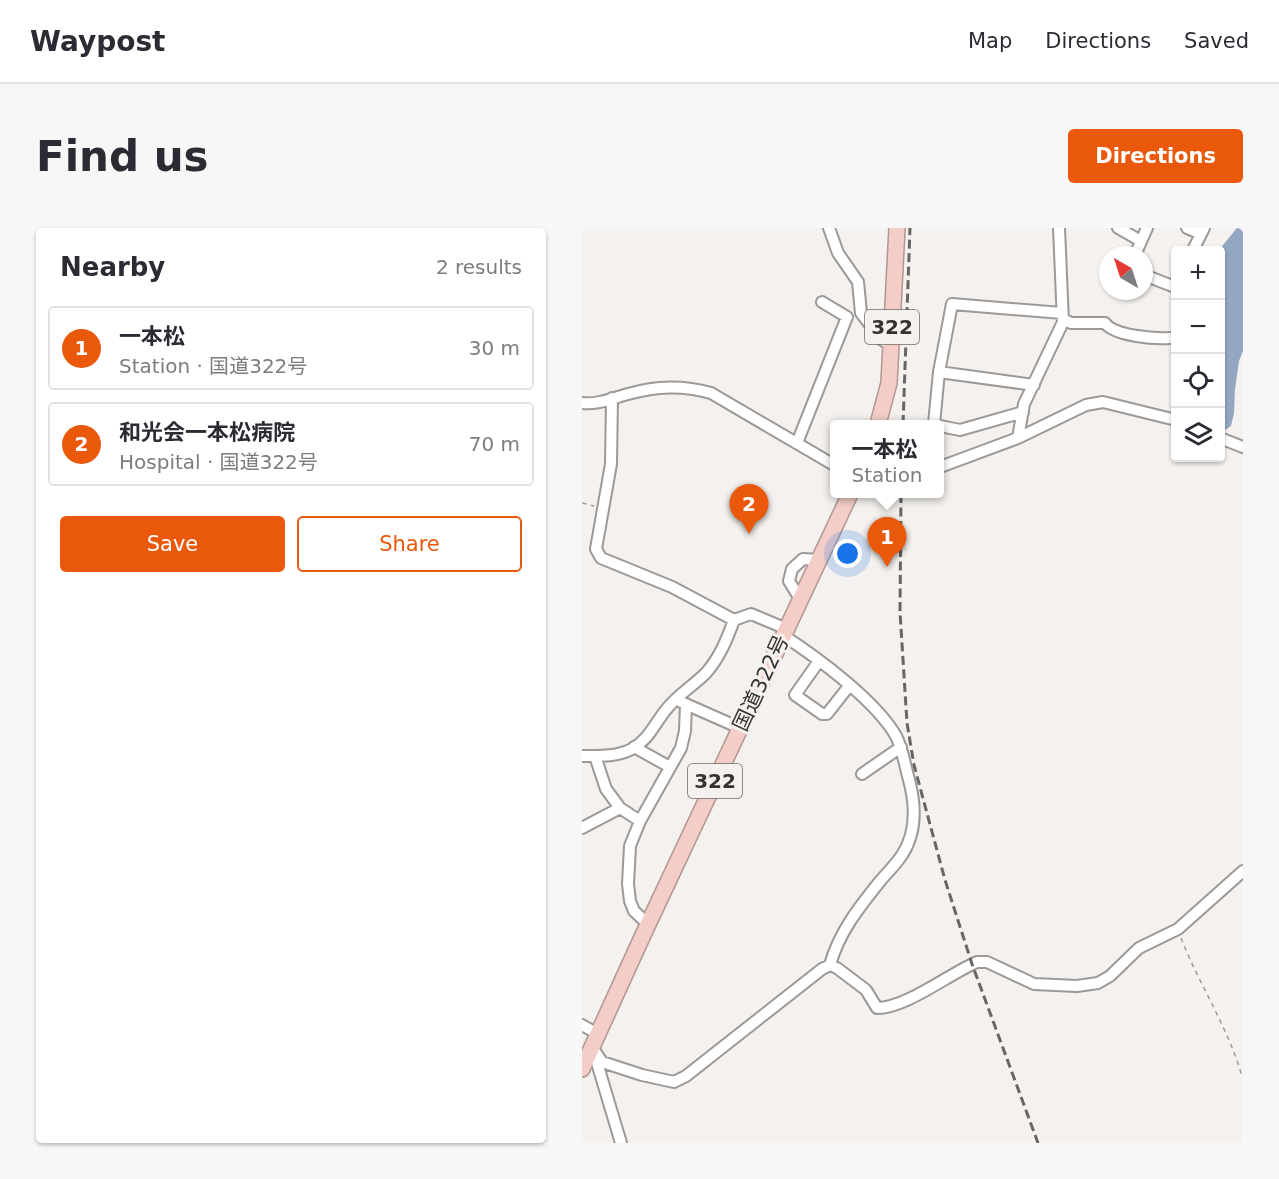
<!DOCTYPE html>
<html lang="en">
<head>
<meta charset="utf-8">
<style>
  :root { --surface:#fff; --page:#f7f7f7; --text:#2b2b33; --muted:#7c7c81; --line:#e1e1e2; --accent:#ea580c }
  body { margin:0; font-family:"DejaVu Sans","Noto Sans JP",sans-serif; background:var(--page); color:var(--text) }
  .controls { position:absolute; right:18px; top:18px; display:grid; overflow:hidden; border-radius:6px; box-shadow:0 2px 4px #0004 }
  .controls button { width:54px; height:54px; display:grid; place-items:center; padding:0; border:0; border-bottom:2px solid var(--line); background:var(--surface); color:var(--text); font:30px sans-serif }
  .compass { position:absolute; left:517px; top:18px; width:54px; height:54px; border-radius:50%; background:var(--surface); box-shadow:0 2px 4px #0004; rotate:321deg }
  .you { position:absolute; left:266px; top:326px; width:21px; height:21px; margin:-15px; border:4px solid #fff; border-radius:50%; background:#1a73e8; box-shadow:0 0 0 9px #1a73e833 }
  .badge { display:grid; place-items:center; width:39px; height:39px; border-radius:50%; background:var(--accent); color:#fff; font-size:20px; font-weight:700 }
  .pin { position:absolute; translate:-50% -50px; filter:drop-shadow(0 2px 3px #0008) }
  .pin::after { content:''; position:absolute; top:32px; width:21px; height:18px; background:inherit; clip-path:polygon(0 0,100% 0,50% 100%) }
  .popup { position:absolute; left:248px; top:192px; width:114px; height:78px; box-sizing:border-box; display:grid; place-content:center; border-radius:6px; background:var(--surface); filter:drop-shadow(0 2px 4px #0005); font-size:20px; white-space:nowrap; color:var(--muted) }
  .popup b { font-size:22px; color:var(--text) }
  .popup::after { content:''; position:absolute; left:50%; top:100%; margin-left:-12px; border:12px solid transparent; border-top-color:var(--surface) }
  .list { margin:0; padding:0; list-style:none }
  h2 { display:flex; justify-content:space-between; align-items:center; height:78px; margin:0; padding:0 24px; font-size:26px }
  h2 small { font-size:20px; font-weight:400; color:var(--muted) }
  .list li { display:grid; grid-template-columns:39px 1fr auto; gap:18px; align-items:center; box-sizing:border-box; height:84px; margin:0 12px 12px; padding:0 12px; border:2px solid var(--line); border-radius:6px }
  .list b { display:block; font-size:22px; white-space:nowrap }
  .list p { margin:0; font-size:20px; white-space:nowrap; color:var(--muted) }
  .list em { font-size:20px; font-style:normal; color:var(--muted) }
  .actions { display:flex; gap:12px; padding:18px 24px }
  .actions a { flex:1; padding:14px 0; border:2px solid var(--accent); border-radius:6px; text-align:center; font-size:21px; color:var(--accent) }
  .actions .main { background:var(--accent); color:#fff }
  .icon { flex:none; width:33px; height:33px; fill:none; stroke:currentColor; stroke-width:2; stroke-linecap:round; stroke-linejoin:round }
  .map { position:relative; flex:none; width:661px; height:915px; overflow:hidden; border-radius:6px }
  header { display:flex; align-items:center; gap:36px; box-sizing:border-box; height:84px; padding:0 30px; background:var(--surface); border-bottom:2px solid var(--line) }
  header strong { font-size:28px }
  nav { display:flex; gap:33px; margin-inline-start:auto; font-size:21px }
  .intro { display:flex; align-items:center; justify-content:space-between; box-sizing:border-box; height:144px; padding:0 36px }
  h1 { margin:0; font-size:42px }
  .button { padding:15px 27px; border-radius:6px; background:var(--accent); color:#fff; font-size:21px; font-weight:700 }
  main { display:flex; gap:36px; padding:0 36px }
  aside { flex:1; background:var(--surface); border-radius:6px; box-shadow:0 2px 4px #0004 }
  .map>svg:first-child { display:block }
  .water { fill:#93a7c3 }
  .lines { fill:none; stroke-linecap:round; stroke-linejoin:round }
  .minor-casing { stroke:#9c9997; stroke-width:14 }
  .highway-casing { stroke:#b09792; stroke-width:18 }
  .path { stroke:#9c9a98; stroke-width:1.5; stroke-dasharray:4.5 4.5; stroke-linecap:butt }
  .minor { stroke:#fff; stroke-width:10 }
  .highway { stroke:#f3cdc6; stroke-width:15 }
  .rail { stroke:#676664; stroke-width:3; stroke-dasharray:9 4.5; stroke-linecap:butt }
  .labels { text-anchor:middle; stroke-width:6; stroke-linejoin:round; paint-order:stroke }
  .shield { fill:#f4f1ee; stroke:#6e6c6a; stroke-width:1.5 }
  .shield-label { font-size:20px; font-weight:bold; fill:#343332 }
  .street-label { font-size:21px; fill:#343332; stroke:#f4f1ee }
</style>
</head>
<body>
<header>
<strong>Waypost</strong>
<nav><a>Map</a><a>Directions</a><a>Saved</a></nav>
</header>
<div class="intro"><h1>Find us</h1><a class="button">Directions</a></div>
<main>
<aside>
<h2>Nearby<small>2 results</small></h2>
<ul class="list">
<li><span class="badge">1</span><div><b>一本松</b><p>Station · 国道322号</p></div><em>30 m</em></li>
<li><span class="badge">2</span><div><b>和光会一本松病院</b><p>Hospital · 国道322号</p></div><em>70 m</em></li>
</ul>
<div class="actions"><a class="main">Save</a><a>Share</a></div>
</aside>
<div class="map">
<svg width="661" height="915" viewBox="0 0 661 915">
  <rect width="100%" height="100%" fill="#f4f1ee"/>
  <path class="water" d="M655,0H661V123L657,133L653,161L652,185L649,198L640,204V84L637,22Z"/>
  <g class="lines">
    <defs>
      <path id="minor" d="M247,0L256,25L276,54L279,85L299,111L310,118
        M536,0L559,13
        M605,0L619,6
        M611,22L622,0
        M553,27L565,0
        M562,47L593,59L594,58
        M481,91L489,95H523C532,108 573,111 588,110
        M357,144L452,157
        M30,170L29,236L14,321L19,330L90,359L152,392L169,386L205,401
        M0,175C15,177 31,170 46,166C75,158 100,157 129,165L252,237
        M352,196L357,144L370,76L480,85
        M358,198L378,202L441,184
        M436,210L442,176L481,94L477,0
        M638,210L661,219
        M215,215L265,89L240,74
        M358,239L436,210L504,177L521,174L594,192
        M218,371L207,353L210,341L221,331L236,332
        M202,408C236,430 294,473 314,508C321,522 323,538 327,552C334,578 335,604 320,627C314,636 306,644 299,652C278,678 257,704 248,737
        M237,433L213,467L240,486H245L267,458
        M99,474L158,500
        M52,519L88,539
        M0,528C17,528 34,529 50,521C67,511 72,497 83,483C95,467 111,458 124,445C138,429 145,411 152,392
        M280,546L319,519
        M38,580L58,593L99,520L103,503L104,476
        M58,593L48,618L46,656L48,673L52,683L66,696
        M0,600L38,580L24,561L13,528
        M0,797L16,806
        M10,819L20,834L60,847L92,854L104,848L240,741L248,737L255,740L284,762L295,780C324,780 367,746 395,734H405L452,756L495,758L516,755L528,748L557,720L596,701L661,643
        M13,828L39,915"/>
      <path id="highway" d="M296,196L307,155L315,0
        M0,841L61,707L268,266"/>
    </defs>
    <use href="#minor" class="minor-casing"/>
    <use href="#highway" class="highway-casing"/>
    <path class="path" d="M0,275L12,278
      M599,710C617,756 645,798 659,845H661"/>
    <use href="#minor" class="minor"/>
    <use href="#highway" class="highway"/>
    <path class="rail" d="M321,196L328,0
      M319,266L318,384L325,495L332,537L363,652L390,736L456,915"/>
  </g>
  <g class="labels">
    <g class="shield">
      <rect x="283" y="82" width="54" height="34" rx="4.5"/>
      <rect x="106" y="536" width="54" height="34" rx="4.5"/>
    </g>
    <g class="shield-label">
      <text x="310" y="106">322</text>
      <text x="133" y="560">322</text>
    </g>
    <g class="street-label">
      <text transform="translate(179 455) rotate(-65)" y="7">国道322号</text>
    </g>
  </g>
</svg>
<div class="controls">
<button>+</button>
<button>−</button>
<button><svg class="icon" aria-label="locate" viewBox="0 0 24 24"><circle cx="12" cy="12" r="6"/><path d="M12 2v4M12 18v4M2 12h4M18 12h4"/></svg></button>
<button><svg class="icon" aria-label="layers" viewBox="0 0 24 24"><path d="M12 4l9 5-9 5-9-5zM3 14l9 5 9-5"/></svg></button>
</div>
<svg class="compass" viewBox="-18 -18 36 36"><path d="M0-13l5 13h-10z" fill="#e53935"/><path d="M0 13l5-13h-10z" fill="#7c7c81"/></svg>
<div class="you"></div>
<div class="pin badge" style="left:305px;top:339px">1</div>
<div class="popup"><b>一本松</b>Station</div>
<div class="pin badge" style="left:167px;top:306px">2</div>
</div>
</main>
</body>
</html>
